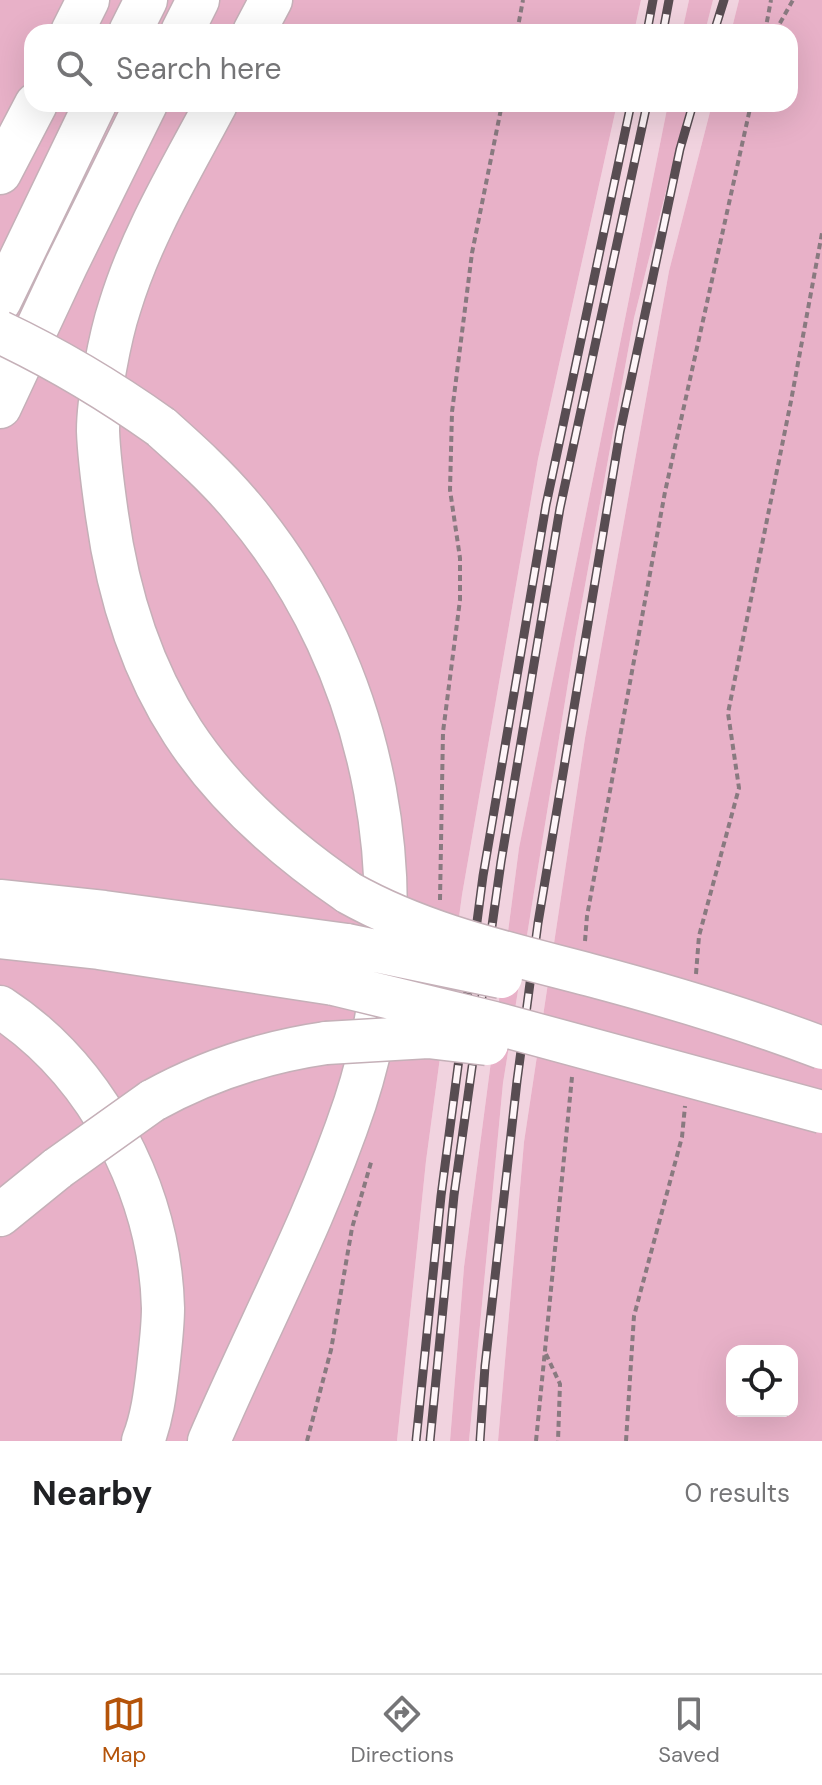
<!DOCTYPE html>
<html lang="en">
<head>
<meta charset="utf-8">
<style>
  :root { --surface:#fff; --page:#f6f6f6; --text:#202124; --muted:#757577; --line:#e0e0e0; --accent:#b45309 }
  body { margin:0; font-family:"DM Sans",sans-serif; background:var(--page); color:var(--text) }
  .controls { position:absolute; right:24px; bottom:24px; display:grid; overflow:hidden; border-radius:16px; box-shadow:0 8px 32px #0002 }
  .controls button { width:72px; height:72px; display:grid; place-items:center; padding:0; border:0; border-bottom:2px solid var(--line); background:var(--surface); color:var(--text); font:40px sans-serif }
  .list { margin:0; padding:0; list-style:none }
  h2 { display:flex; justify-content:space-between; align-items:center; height:104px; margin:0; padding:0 32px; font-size:34px }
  h2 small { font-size:26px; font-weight:400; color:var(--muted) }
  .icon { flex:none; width:44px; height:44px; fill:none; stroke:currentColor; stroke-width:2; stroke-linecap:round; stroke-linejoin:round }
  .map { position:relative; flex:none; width:822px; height:1441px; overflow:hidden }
  .search { position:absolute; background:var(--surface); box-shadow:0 8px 32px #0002; left:24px; right:24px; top:24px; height:88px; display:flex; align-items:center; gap:20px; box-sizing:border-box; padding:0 28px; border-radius:24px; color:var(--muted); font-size:30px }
  .sheet { height:232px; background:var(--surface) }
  nav { display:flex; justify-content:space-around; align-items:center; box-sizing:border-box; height:112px; border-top:2px solid var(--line); background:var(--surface); font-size:22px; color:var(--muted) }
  nav a { display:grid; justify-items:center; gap:4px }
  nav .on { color:var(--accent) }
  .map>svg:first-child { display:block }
  .built { fill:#f1d3df }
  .green { fill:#e8b1c8; fill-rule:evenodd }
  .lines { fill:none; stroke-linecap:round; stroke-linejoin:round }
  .highway-casing { stroke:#c5b0b8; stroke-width:45 }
  .path { stroke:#897a80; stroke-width:4; stroke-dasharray:6 4; stroke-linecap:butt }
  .highway { stroke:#fff; stroke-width:42 }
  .rail-casing { stroke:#584d52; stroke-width:9 }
  .rail { stroke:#fef5f8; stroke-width:6; stroke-dasharray:18; stroke-linecap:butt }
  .highway-bridge-casing { stroke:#c5b0b8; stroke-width:45; stroke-linecap:butt }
  .highway-bridge { stroke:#fff; stroke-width:42 }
</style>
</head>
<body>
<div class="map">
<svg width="822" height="1441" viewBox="0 0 822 1441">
  <rect width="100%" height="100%" fill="#f9e3ec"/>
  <path class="built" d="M641,0H689L682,32H634Z
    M713,0H739L731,32H705Z
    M617,104H668L519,848L464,1267L450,1441H397L426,1161L462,895L538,459Z
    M688,104H712L669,271L585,738L524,1142L498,1441H469L503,1083L575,640L634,318Z"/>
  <path class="green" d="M0,0H641L634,32H32V104H617L538,459L462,895L426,1161L397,1441H0Z
    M689,0H713L705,32H682Z
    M739,0H822V1441H498L524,1142L585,738L669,271L712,104H790V32H731ZM732,1351H792V1411H732Z
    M668,104H688L634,318L575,640L503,1083L469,1441H450L464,1267L519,848Z"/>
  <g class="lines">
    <defs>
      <path id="highway" d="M72,32L88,0
        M130,32L146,0
        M182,32L198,0
        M254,32L271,0
        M216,104C181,170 142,234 120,306C110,336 98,399 98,431C99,459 103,487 107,515C131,689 205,795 349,893
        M0,173L36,104
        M0,301L95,104
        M0,407L66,266L146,104
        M161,427C189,452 218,478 242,507C380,670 421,901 355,1103C316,1220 257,1329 209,1441
        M0,901L104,912L347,945
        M0,937L99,948L334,984
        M0,1007C98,1071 160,1192 163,1308C163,1328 160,1349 158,1369C155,1394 152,1418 143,1441
        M152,1101C208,1070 264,1052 326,1043
        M0,1215L58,1168"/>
    </defs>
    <use href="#highway" class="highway-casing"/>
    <path class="path" d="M517,32L523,0
      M765,32L771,0
      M775,32L793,0
      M440,900L443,732L460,600V558L450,490L452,412L472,253L502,104
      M585,941L587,916L665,492L751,104
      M696,974L699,936L739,788L728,713L791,401L822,233
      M546,1354L560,1384L558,1441
      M307,1441L331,1350L352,1228L372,1159
      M536,1441L572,1077
      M626,1441L634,1316L682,1137L685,1106"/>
    <use href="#highway" class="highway"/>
    <defs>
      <path id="rail" d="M647,32L653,0
        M663,32L669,0
        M714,32L724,0
        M416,1441L441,1196L483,876L546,505L631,104
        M430,1441L454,1195L501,862L560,508L647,104
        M480,1441L485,1366L517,1081L538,923L620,432L680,149L693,104"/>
    </defs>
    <use href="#rail" class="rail-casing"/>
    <use href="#rail" class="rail"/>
    <defs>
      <path id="highway-bridge" d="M0,332C57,359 109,390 161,427
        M349,893C424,935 507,953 590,975C669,996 746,1019 822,1048
        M347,945L501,977
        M334,984L494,1023L822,1112
        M326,1043L428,1037L487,1044
        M58,1168L152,1101"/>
    </defs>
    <use href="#highway-bridge" class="highway-bridge-casing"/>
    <use href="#highway-bridge" class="highway-bridge"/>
  </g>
</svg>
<div class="controls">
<button><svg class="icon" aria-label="locate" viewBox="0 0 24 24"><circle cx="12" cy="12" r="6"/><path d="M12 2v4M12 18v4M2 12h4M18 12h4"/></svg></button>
</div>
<div class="search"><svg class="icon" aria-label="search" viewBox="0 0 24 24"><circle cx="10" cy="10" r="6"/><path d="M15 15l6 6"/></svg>Search here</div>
</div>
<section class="sheet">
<h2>Nearby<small>0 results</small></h2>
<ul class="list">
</ul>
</section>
<nav>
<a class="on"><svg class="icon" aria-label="map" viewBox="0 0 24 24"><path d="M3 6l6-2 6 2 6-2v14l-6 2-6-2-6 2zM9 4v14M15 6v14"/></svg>Map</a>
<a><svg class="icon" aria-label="directions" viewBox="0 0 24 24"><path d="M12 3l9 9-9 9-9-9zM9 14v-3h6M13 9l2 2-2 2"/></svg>Directions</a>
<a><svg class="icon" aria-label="saved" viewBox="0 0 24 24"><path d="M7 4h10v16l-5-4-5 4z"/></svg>Saved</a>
</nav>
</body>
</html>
